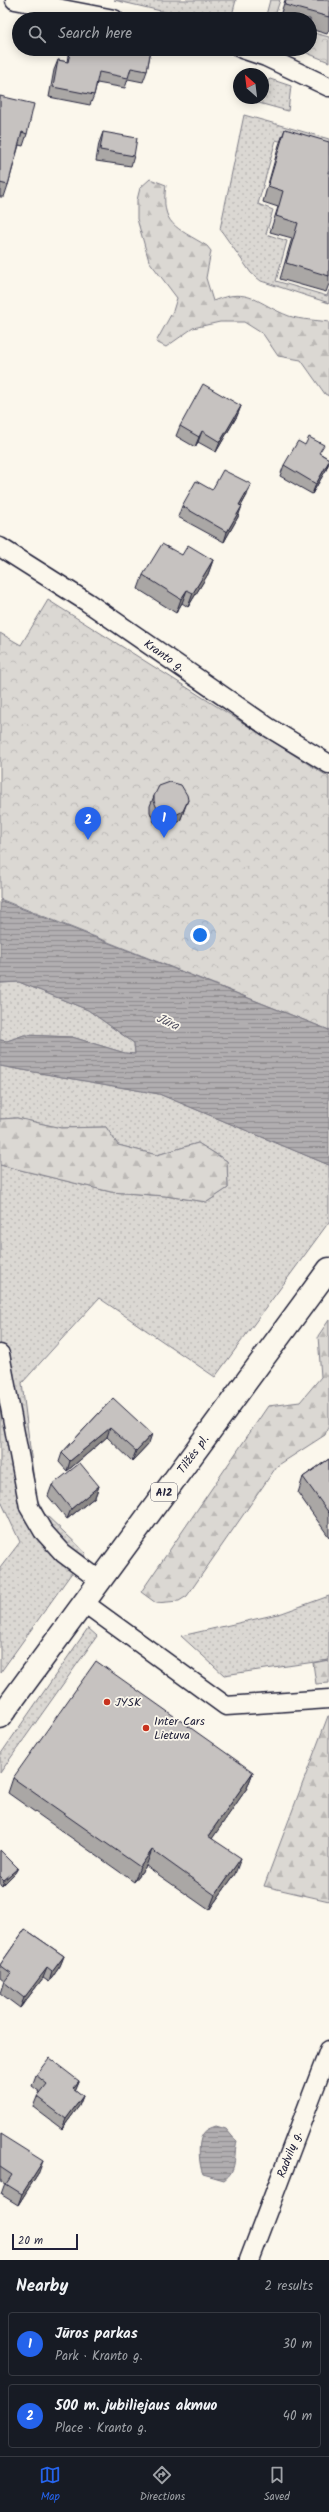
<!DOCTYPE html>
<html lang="en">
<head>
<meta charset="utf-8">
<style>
  :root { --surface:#171b24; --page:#20242c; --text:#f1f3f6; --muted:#9ea1a6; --line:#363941; --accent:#2563eb }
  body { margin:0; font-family:Kalam,sans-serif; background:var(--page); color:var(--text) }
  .compass { position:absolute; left:233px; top:68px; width:36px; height:36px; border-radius:50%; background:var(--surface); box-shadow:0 2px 10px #0003; rotate:332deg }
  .scale { position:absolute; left:12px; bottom:10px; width:66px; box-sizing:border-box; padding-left:4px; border:2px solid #22223b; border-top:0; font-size:11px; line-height:14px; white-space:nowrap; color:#22223b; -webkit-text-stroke:3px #fbf7ec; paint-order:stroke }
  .you { position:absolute; left:200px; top:935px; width:14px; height:14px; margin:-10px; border:3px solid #fff; border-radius:50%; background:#1a73e8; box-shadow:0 0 0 6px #1a73e833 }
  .badge { display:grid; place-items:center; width:26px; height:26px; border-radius:50%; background:var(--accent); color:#fff; font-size:13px; font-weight:700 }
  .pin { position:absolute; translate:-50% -33px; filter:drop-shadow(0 1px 2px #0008) }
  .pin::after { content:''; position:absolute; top:21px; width:14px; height:12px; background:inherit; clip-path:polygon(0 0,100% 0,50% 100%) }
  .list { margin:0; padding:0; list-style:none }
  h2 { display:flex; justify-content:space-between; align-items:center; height:52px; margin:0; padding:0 16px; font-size:17px }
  h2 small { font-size:13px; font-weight:400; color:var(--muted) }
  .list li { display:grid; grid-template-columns:26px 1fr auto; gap:12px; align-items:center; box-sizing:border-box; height:64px; margin:0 8px 8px; padding:0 8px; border:1px solid var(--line); border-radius:4px }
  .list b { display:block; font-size:15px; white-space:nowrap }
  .list p { margin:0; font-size:13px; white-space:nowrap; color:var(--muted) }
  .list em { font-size:13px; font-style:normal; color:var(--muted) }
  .icon { flex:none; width:22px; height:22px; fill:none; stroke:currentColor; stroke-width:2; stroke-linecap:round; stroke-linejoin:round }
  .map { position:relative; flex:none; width:329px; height:2260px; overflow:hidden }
  .search { position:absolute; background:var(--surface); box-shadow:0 2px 10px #0003; left:12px; right:12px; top:12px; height:44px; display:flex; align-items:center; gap:10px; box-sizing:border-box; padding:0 14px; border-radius:22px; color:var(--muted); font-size:15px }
  .sheet { height:196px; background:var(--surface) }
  nav { display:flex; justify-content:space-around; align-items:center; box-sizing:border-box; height:56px; border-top:1px solid var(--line); background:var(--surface); font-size:11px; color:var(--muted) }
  nav a { display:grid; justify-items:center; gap:2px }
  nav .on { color:var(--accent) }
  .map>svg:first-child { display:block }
  .grass { fill:url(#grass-dots); stroke:#7e7d87 }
  .forest { fill:url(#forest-firs); stroke:#7e7d87 }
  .park { fill:url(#park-crowns); stroke:#7e7d87 }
  .water { fill:url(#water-rules); stroke:#787681 }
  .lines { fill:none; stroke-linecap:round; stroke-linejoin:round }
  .minor-casing { stroke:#22223b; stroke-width:21 }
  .trunk-casing { stroke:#22223b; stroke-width:25 }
  .minor { stroke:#fbf7ec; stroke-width:18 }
  .trunk { stroke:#fbf7ec; stroke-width:22 }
  .wall { fill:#aaa7a5; stroke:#22223b }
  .shaded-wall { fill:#8b8886; stroke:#22223b }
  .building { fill:#c6c2c0; stroke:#22223b }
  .poi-dot { fill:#c8321e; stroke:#fbf7ec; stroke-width:1.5 }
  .labels { text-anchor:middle; stroke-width:3.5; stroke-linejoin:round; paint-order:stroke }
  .shield { fill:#fbf7ec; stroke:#636270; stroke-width:1 }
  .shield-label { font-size:11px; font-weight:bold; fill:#22223b }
  .street-label { font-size:12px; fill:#22223b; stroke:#fbf7ec }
  .poi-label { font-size:12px; fill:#22223b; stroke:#fbf7ec; text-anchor:start }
  .water-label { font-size:13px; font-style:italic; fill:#545364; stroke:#fbf7ec }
</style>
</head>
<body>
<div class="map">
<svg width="329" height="2260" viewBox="0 0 329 2260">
  <defs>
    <pattern id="grass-dots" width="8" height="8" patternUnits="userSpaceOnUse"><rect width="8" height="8" fill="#dbd8d3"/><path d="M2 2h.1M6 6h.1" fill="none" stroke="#bcb9b6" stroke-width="1.8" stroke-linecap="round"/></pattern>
    <pattern id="forest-firs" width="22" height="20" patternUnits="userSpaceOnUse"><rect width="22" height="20" fill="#dbd8d3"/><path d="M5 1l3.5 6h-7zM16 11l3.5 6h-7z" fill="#bcb9b6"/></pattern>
    <pattern id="park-crowns" width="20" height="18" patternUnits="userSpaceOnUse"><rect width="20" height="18" fill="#dbd8d3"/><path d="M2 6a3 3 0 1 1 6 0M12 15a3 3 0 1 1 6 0" fill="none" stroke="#bcb9b6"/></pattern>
    <pattern id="water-rules" width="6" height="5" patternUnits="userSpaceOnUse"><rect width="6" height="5" fill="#b1aeb0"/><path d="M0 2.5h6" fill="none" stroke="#908d90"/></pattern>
  </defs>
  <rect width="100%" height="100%" fill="#fbf7ec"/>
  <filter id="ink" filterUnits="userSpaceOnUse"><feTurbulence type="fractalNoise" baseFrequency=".025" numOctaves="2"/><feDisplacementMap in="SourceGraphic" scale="8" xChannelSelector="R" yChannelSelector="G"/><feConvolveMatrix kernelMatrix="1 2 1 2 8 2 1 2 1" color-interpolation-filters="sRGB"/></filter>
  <g filter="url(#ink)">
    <path class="grass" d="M114,0H236L231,19H195Z
      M270,79L291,86L288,111L255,102L256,98H263V85Z
      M244,115L329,139V155L276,140L258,204L273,210L266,234L287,241L276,281L327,296L329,290V303L261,281L251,273L220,229Z
      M19,982L88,1010L134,1043L135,1054L125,1053L72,1037L24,1035L7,1041L0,1040V983Z
      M0,1066L159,1094L329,1165V1222L215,1377L99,1298L22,1383L36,1497L44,1513L86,1553L0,1673V1568L20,1542L0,1499V1165L111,1192L165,1196L207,1202L228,1188L227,1161L198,1143L157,1155L118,1145L106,1127L61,1128L17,1118L0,1119Z
      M329,1596V1660L224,1675L181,1636L282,1613Z
      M88,1628L97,1636L0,1773V1755Z"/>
    <path class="forest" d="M150,179L166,185C160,225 176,227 207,246L211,251L206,278L213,301C250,286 257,304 289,316C301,320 316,320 329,322V396L325,394L301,360L278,356L263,334L244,322H220L193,328L166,347L156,342L173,311L177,298L149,261L137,219V200L140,188Z
      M17,1118L61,1128L106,1127L118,1145L157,1155L198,1143L227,1161L228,1188L207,1202L165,1196L111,1192L0,1165V1119Z
      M329,1320V1424L325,1435L277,1466L187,1596L179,1601L156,1603L141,1592L268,1406L300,1402L321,1377L318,1336Z
      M329,1660V1683L316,1684L313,1663Z
      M328,1716H329V1901L264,1886Z"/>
    <path class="park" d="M270,0H280L274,19H265Z
      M310,32L329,37V62L297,49H310Z
      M48,600L329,777V1030L0,899V633L21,645Z"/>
    <path class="water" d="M0,900L329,1030V1165L159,1094L0,1066V1040L7,1041L24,1035L72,1037L125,1053L135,1054L134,1043L88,1010L19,982L0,983Z
      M216,2126L226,2129L237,2142C233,2157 238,2170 224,2180L203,2174C199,2166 197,2142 203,2134C206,2129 211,2128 216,2126Z"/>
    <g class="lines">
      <defs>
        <g id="minor">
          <path d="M15,0L114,19"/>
          <path d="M242,49L266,57L329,87"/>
          <path id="s1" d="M0,547L87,602L268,727L329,764"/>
          <path d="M0,1354L29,1507L43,1531L63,1553L99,1580"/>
          <path d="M83,1602L226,1706L329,1699"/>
          <path id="s2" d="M249,2260L329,2050"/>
        </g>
        <g id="trunk">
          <path id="s3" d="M0,1717L329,1269"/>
        </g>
      </defs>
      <use href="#minor" class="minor-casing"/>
      <use href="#trunk" class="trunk-casing"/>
      <use href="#minor" class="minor"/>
      <use href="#trunk" class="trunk"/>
    </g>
    <path class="wall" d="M285,0H329V29L327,34L310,29V19H279Z
      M69,49H151L147,71L143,82L128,79L125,88L97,83L94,95L90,105L49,97L54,70L58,60L67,62Z
      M0,96L27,134L23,146L19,145L8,185L4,197H0Z
      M285,129L328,173H329V284L326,292L280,279L292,238L270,232L278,207L263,202L279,145Z
      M103,132L134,156L131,166L96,161L99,143Z
      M241,406L237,416L216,452L198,442L195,447L176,436L180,426Z
      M321,454L329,459V463L326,470L312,494L280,476L284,465Z
      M212,490L247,495L241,506L238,517L224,542L178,517L182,506Z
      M182,555L213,560L208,574L188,607L182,603L176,613L138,589L143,575Z
      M154,796L184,810L180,821L170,826L154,822L150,812V806Z
      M113,1398L149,1443L132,1461L107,1437L67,1471L59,1462L62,1453Z
      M329,1459V1537L298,1493L303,1477Z
      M52,1485L99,1486L95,1497L67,1519L48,1496Z
      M253,1772L247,1788L212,1838L235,1874L209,1910L146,1866L134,1882L8,1793L13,1778Z
      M0,1851L15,1873L2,1886L0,1884Z
      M25,1929L64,1956L60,1966L49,1982L43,1978L20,2008L0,1993L4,1981L0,1978V1965Z
      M36,2075L79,2081L75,2090L83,2096L79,2106L62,2129L33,2107L37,2097L40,2092L32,2086Z
      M0,2134L39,2172L18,2205L2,2195L6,2184L0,2180Z"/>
    <path class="shaded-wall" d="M241,406L237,416L216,452L220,442Z
      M202,431L198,442L195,447L199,437Z
      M329,461L326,470L312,494L316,484Z
      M251,484L247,495L236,515L239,505Z
      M242,506L238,517L224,542L227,532Z
      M213,560L208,574L188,607L193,593Z
      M187,590L182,603L176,613L181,599Z
      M188,800L180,821L170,826L174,816Z
      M110,1428L107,1437L67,1471L70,1461Z
      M152,1434L149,1443L132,1461L136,1451Z
      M99,1486L95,1497L67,1519L71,1509Z
      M253,1772L247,1788L203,1852L208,1836Z
      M152,1850L146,1866L134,1882L140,1867Z
      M241,1858L235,1874L209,1910L215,1895Z
      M18,1868L15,1873L2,1886L4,1880Z
      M64,1956L60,1966L49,1982L52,1972Z
      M47,1968L43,1978L20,2008L24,1998Z
      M79,2081L75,2091L73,2088Z
      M83,2096L79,2106L62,2129L66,2119Z
      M43,2161L39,2172L18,2205L22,2194Z"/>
    <path class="building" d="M286,0H329V17L285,5Z
      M71,49H151L147,71L131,68L128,78L99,72L94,95L53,87L58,60L68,62Z
      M0,96L34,104L27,134L22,132L8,185L0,183V142L1,137L0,136Z
      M285,129L329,142V169L328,173H329V276L286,263L298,223L276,216L283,191L268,186Z
      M103,132L137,138L134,156L100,150Z
      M203,384L241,406L220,442L202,431L199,437L180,426Z
      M309,437L324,445L319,453L329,459V461L316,484L284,465L298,441L305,445Z
      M223,470L251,484L239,505L242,506L227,532L182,506L196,481L212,490Z
      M162,544L182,555L188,545L213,560L193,593L187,590L181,599L143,575Z
      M170,782L181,785L187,795L188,800L183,811L174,816L158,811L154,801V796L159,786Z
      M113,1398L152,1434L136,1451L110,1428L70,1461L62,1453Z
      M329,1459V1513L303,1477Z
      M80,1463L99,1486L71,1509L52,1485Z
      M96,1661L253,1772L208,1836L241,1858L215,1895L152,1850L140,1867L13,1778Z
      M0,1850L18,1868L4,1880L0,1876Z
      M25,1929L64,1956L52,1972L47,1968L24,1998L4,1982L11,1973L0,1965Z
      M49,2058L79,2081L73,2088L83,2096L66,2119L37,2097L47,2084L36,2075Z
      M0,2134L43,2161L22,2194L6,2184L12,2175L0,2167Z"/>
  </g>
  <g class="poi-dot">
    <circle cx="107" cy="1702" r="4"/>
    <circle cx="146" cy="1728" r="4"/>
  </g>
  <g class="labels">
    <rect class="shield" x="151" y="1483" width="26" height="18" rx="3"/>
    <g class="shield-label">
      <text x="164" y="1496">A12</text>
    </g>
    <g class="street-label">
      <text dy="4" stroke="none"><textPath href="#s1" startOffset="197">Kranto g.</textPath></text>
      <text dy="4" stroke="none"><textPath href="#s3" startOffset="326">Tilžės pl.</textPath></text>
      <text dy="4" stroke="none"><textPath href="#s2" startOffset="113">Radvilų g.</textPath></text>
    </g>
    <g class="poi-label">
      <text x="115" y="1706">JYSK</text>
      <text x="154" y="1725">Inter Cars<tspan x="154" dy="14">Lietuva</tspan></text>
    </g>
    <g class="water-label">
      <text transform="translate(168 1021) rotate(24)" y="5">Jūra</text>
    </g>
  </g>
</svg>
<svg class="compass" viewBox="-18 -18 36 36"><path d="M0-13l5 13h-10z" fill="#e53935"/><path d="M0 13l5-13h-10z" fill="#9ea1a6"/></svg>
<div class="scale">20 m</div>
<div class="you"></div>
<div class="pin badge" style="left:164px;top:838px">1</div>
<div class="pin badge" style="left:88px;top:840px">2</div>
<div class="search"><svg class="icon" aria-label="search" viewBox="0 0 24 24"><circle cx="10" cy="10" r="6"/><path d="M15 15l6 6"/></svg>Search here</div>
</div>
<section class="sheet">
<h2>Nearby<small>2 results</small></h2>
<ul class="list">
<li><span class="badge">1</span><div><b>Jūros parkas</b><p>Park · Kranto g.</p></div><em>30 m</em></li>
<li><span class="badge">2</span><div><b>500 m. jubiliejaus akmuo</b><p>Place · Kranto g.</p></div><em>40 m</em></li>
</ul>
</section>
<nav>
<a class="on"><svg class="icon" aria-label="map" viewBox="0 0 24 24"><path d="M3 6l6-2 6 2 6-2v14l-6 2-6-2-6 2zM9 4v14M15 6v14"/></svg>Map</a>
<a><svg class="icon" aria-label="directions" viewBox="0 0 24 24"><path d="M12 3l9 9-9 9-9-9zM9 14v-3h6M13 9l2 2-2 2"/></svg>Directions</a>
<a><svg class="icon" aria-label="saved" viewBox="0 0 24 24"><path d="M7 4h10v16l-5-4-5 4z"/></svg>Saved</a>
</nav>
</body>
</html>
